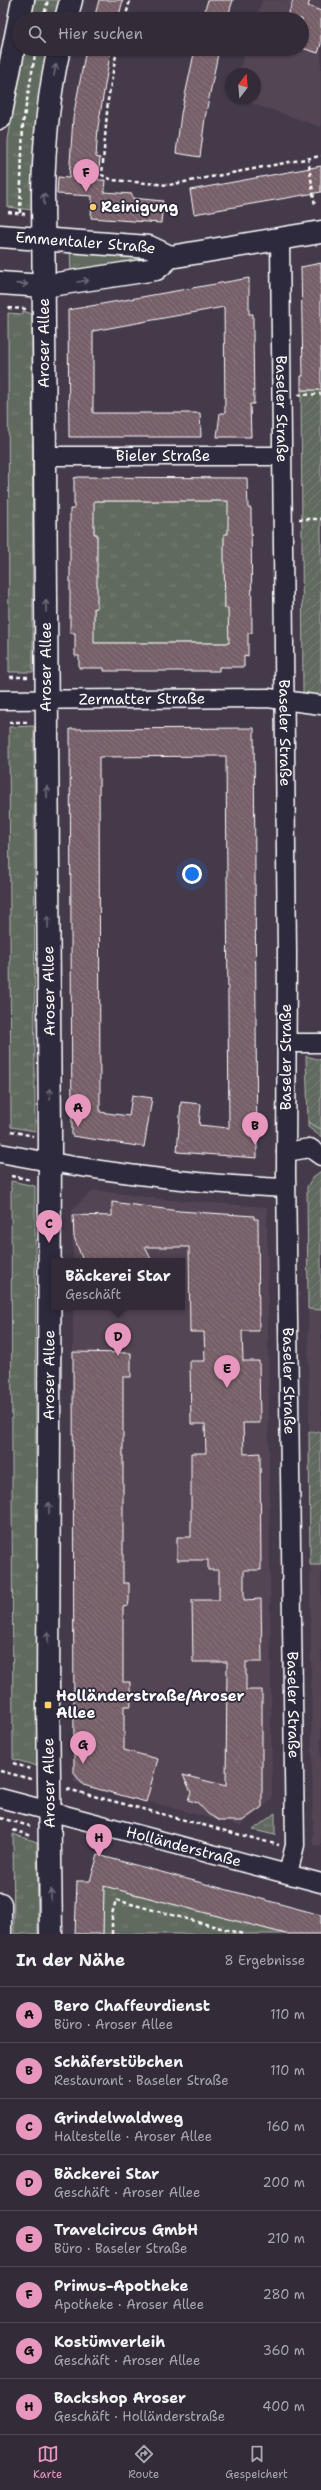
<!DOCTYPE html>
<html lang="de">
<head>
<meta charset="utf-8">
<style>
  :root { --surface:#332c38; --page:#3e3843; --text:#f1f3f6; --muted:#a9a7ae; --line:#4e4853; --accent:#e797bd }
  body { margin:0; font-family:"Shantell Sans",sans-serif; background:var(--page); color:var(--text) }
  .compass { position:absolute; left:225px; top:68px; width:36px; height:36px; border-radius:50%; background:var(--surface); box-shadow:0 1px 3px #0004; rotate:16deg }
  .you { position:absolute; left:192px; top:874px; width:14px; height:14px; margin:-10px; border:3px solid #fff; border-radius:50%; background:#1a73e8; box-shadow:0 0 0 6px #1a73e833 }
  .badge { display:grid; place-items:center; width:26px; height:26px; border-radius:50%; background:var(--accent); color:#111; font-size:13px; font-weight:700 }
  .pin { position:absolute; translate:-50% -33px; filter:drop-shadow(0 1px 2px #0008) }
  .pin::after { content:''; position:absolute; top:21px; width:14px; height:12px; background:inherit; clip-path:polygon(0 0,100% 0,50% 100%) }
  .popup { position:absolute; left:51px; top:1258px; width:134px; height:52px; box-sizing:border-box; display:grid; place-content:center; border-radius:0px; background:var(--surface); filter:drop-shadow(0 1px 3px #0005); font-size:13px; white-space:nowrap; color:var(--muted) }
  .popup b { font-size:15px; color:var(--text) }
  .popup::after { content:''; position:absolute; left:50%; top:100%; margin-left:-8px; border:8px solid transparent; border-top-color:var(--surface) }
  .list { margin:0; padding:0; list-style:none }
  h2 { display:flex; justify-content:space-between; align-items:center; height:52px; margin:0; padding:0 16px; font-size:17px }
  h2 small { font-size:13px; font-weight:400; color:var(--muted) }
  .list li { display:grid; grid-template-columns:26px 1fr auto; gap:12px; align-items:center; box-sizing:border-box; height:56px; padding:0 16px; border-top:1px solid var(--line) }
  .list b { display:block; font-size:15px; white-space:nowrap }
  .list p { margin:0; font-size:13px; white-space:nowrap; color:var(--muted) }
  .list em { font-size:13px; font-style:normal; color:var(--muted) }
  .icon { flex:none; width:22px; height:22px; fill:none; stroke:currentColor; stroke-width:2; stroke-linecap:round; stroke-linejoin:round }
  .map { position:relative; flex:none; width:321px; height:1934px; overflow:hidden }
  .search { position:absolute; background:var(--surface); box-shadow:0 1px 3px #0004; left:12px; right:12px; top:12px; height:44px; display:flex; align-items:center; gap:10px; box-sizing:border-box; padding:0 14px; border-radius:22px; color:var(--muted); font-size:15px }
  .sheet { height:500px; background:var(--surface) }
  nav { display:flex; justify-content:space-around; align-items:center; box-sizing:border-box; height:56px; border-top:1px solid var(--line); background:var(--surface); font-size:11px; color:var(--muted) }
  nav a { display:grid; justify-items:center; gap:2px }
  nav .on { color:var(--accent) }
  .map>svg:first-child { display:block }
  .built { fill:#534553 }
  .grass { fill:url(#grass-tufts); stroke:#b0b4ae }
  .garden { fill:url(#garden-furrows); stroke:#b0b4ae }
  .building { fill:url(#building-back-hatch); stroke:#fff; fill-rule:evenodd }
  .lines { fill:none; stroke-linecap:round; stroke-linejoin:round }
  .minor-casing { stroke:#fff; stroke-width:21 }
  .major-casing { stroke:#fff; stroke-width:25 }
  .path { stroke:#fff; stroke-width:2.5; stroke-dasharray:4 3; stroke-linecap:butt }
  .minor { stroke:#2f2a3d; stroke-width:18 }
  .major { stroke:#2f2a3d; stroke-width:22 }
  .oneway { stroke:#6d6a77 }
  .poi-dot { fill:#ffd166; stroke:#2f2a3d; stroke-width:1.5 }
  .labels { text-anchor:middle; stroke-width:3.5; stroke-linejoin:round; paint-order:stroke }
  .poi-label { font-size:15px; font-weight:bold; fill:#fff; stroke:#2f2a3d; text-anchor:start }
  .street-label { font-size:15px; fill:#fff; stroke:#2f2a3d }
</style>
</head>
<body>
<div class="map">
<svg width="321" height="1934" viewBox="0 0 321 1934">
  <defs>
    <pattern id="grass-tufts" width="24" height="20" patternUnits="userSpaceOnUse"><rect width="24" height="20" fill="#616a5e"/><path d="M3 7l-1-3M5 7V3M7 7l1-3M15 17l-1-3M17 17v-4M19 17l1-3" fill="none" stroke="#798076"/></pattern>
    <pattern id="garden-furrows" width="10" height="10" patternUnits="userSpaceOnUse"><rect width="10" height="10" fill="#616a5e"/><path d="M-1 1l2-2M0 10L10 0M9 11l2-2" fill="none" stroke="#798076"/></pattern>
    <pattern id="building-back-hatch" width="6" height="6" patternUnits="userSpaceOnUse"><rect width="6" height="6" fill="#765e67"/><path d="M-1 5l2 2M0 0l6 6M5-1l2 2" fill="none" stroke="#8b767e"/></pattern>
  </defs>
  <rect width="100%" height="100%" fill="#443a4a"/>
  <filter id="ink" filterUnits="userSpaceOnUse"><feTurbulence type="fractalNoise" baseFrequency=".025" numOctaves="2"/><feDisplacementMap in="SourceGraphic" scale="8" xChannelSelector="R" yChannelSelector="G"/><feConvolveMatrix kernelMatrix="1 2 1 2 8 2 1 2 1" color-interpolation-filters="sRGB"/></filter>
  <g filter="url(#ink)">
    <path class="built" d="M262,0H321V127L237,98H255V74H238L246,49H302V19H256Z
      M94,1190L161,1199L267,1207L272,1800L240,1826L74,1782L73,1307H182V1261H73L72,1209Z
      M308,1309L321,1310V1432H309Z
      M310,1565H321V1847L313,1845Z"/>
    <path class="grass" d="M35,0H60L55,19H30Z
      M23,49H48L35,127L32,210L8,207V140Z
      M70,250L147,256L152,261L71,273Z
      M23,311L32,314L33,672H9L8,313L23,314Z
      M92,501H230L228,534H224L225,608H228L231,643H93L97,534H94Z
      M34,726V728L35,1131L11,1127L9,727Z
      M308,1122L321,1129V1137L308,1127Z
      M11,1181L35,1186L37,1766L13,1759Z
      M275,1813V1835L253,1830Z
      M13,1834L37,1842L38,1934H14Z
      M104,1886L286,1934H103Z"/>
    <path class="garden" d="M301,390H321V696L303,693Z
      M306,1056L321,1060V1129L308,1122Z
      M321,1171V1310L308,1309L307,1187L312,1178Z
      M309,1432H321V1565H310Z"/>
    <path class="building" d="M99,0H123L118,19H94Z
      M208,0H233L227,19H202Z
      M293,0H310L308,6L321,11V44L318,53L302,48V19H287Z
      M86,49H111L98,127L96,157L100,158L98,180H105L104,192L132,194V198L163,201L161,223L91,218L92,196L57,194L58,177L69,178L73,118Z
      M195,49H219L205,118L200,157L176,153L181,114Z
      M321,166V192L194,214L190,190Z
      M321,263V390H301V376H303L301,267Z
      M249,278V314H253V332L254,404H250L251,437H217L220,413H225L224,307L93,331V413H200L201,437H69L68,310Z
      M78,477L247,478L248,508H251L252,633H248V656L244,655V667H219V671H104V668H79V656H75V633H70V509H74V478ZM94,501H228V534H224V559L225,608H228L229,643H94V608H97V534H94Z
      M254,728L257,1158L177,1152L181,1102L201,1104L199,1125L229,1128L226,756L99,757L100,1112L129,1116L132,1095L152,1098L144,1147L72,1136L70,729Z
      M112,1202L179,1211L254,1216V1219H258L259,1331H242L243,1361H259L260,1423H243L244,1454L260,1453L261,1570H244V1600L261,1599L262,1662H246V1690H262V1807L242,1821H220L208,1814L198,1803L188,1800L191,1792L183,1775L226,1786L227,1662H193L192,1600H219V1570H208V1560H177V1537H191V1453H206L205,1424H191L190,1361H205L204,1332H190L189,1247H145L152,1261H83L74,1237L73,1215L112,1216Z
      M73,1352L131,1353V1377H123V1583H129V1601L128,1606L123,1607V1682H130V1688L131,1706H124V1750L158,1759L146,1802L83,1785L74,1773Z
      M98,1855L321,1915V1934H286L104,1886L103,1934H75L77,1881H90Z"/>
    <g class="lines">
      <defs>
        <g id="minor">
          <path id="s1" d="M280,239L287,954L286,1173L295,1845L288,1874"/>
          <path id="s2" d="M45,456H282"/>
          <path id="s3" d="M0,700L268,698L321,705"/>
          <path d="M287,1043H321"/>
          <path d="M286,1152L310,1148L321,1156"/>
          <path d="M0,1153C95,1171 190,1184 286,1188"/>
          <path id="s4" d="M0,1798L321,1883"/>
        </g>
        <g id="major">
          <path d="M66,19L71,0"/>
          <path d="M0,118L23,0"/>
          <path id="s5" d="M0,236L149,247L170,257"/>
          <path d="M0,283L44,286L156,269L170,257L321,232"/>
          <path d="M0,1904V1934"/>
          <path id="s6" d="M51,1934L48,1705L50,1139L43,194C44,145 48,96 59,49"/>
        </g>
      </defs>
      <use href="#minor" class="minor-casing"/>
      <use href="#major" class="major-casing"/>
      <path class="path" d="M43,19L48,0
        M125,19L130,0
        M117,49L108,100L102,175L112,180L169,185L321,156
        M308,158L315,206
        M8,212L25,214
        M20,213L23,123L36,49
        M8,308L26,309
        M298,395L321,394
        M299,519H321
        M10,677H29
        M9,722H29
        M11,1131L33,1136
        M11,1176L32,1180
        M13,1763L30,1769
        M0,1771L31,1779
        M67,1789L279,1845
        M0,1818L30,1826
        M13,1830L32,1836
        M112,1934V1914L116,1900L243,1934"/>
      <use href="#minor" class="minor"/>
      <use href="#major" class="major"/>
    </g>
    <defs><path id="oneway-shaft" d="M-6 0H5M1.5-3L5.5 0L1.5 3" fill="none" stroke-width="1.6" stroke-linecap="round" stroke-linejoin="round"/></defs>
    <g class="oneway">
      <use href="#oneway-shaft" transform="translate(55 70) rotate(-80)"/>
      <use href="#oneway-shaft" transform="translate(44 199) rotate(-91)"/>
      <use href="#oneway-shaft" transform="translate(83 281) rotate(-9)"/>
      <use href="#oneway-shaft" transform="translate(22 284) rotate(4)"/>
      <use href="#oneway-shaft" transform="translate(46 606) rotate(-90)"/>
      <use href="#oneway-shaft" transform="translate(47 792) rotate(-91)"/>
      <use href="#oneway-shaft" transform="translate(48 922) rotate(-91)"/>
      <use href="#oneway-shaft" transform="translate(50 1094) rotate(-91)"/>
      <use href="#oneway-shaft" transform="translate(49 1508) rotate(-90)"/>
      <use href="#oneway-shaft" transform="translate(48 1638) rotate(-90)"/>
      <use href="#oneway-shaft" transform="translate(51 1895) rotate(-90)"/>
    </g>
  </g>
  <g class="poi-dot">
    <circle cx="93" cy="207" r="4"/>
    <rect x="44" y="1701" width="8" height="8" rx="2"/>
  </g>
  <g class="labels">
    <g class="poi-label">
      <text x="101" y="212">Reinigung</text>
      <text x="56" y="1701">Holländerstraße/Aroser<tspan x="56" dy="17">Allee</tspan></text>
    </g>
    <g class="street-label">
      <text dy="5" stroke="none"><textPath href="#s5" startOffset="86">Emmentaler Straße</textPath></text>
      <text transform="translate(44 343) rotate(-90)" y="5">Aroser Allee</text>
      <text dy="5" stroke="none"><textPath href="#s1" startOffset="170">Baseler Straße</textPath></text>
      <text dy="5" stroke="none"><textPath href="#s2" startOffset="118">Bieler Straße</textPath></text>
      <text transform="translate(46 667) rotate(-90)" y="5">Aroser Allee</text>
      <text dy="5" stroke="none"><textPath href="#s3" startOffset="142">Zermatter Straße</textPath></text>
      <text dy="5" stroke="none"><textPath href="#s1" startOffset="494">Baseler Straße</textPath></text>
      <text transform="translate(49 991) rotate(-91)" y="5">Aroser Allee</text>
      <text transform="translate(286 1057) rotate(-90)" y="5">Baseler Straße</text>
      <text dy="5" stroke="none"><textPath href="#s6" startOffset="559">Aroser Allee</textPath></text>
      <text dy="5" stroke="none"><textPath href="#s1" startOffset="1142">Baseler Straße</textPath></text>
      <text dy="5" stroke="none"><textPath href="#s1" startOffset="1466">Baseler Straße</textPath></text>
      <text transform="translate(49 1783) rotate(-91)" y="5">Aroser Allee</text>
      <text dy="5" stroke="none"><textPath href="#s4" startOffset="190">Holländerstraße</textPath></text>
    </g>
  </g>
</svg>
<svg class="compass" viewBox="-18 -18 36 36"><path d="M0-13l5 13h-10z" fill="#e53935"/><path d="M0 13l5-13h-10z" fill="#a9a7ae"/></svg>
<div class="you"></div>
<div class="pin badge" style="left:78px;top:1127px">A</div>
<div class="pin badge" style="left:255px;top:1145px">B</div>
<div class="pin badge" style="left:49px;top:1243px">C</div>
<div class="pin badge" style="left:118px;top:1356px">D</div>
<div class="popup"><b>Bäckerei Star</b>Geschäft</div>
<div class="pin badge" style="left:227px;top:1388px">E</div>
<div class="pin badge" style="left:86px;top:192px">F</div>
<div class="pin badge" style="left:83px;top:1764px">G</div>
<div class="pin badge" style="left:99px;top:1857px">H</div>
<div class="search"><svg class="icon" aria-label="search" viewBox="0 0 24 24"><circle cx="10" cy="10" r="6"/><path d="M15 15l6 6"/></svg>Hier suchen</div>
</div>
<section class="sheet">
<h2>In der Nähe<small>8 Ergebnisse</small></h2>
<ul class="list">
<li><span class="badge">A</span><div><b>Bero Chaffeurdienst</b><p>Büro · Aroser Allee</p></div><em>110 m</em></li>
<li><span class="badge">B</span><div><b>Schäferstübchen</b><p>Restaurant · Baseler Straße</p></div><em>110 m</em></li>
<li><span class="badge">C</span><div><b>Grindelwaldweg</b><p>Haltestelle · Aroser Allee</p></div><em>160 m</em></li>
<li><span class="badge">D</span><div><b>Bäckerei Star</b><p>Geschäft · Aroser Allee</p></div><em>200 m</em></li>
<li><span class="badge">E</span><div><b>Travelcircus GmbH</b><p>Büro · Baseler Straße</p></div><em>210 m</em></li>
<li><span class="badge">F</span><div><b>Primus-Apotheke</b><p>Apotheke · Aroser Allee</p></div><em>280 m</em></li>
<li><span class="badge">G</span><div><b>Kostümverleih</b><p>Geschäft · Aroser Allee</p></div><em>360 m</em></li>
<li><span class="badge">H</span><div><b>Backshop Aroser</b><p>Geschäft · Holländerstraße</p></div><em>400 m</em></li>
</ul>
</section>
<nav>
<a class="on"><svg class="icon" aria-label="map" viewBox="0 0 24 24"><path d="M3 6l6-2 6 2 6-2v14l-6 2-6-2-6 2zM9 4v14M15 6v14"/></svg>Karte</a>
<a><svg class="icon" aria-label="directions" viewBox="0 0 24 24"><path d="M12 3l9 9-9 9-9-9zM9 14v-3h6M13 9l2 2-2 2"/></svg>Route</a>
<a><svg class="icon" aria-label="saved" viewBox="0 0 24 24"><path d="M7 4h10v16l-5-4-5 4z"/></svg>Gespeichert</a>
</nav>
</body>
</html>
